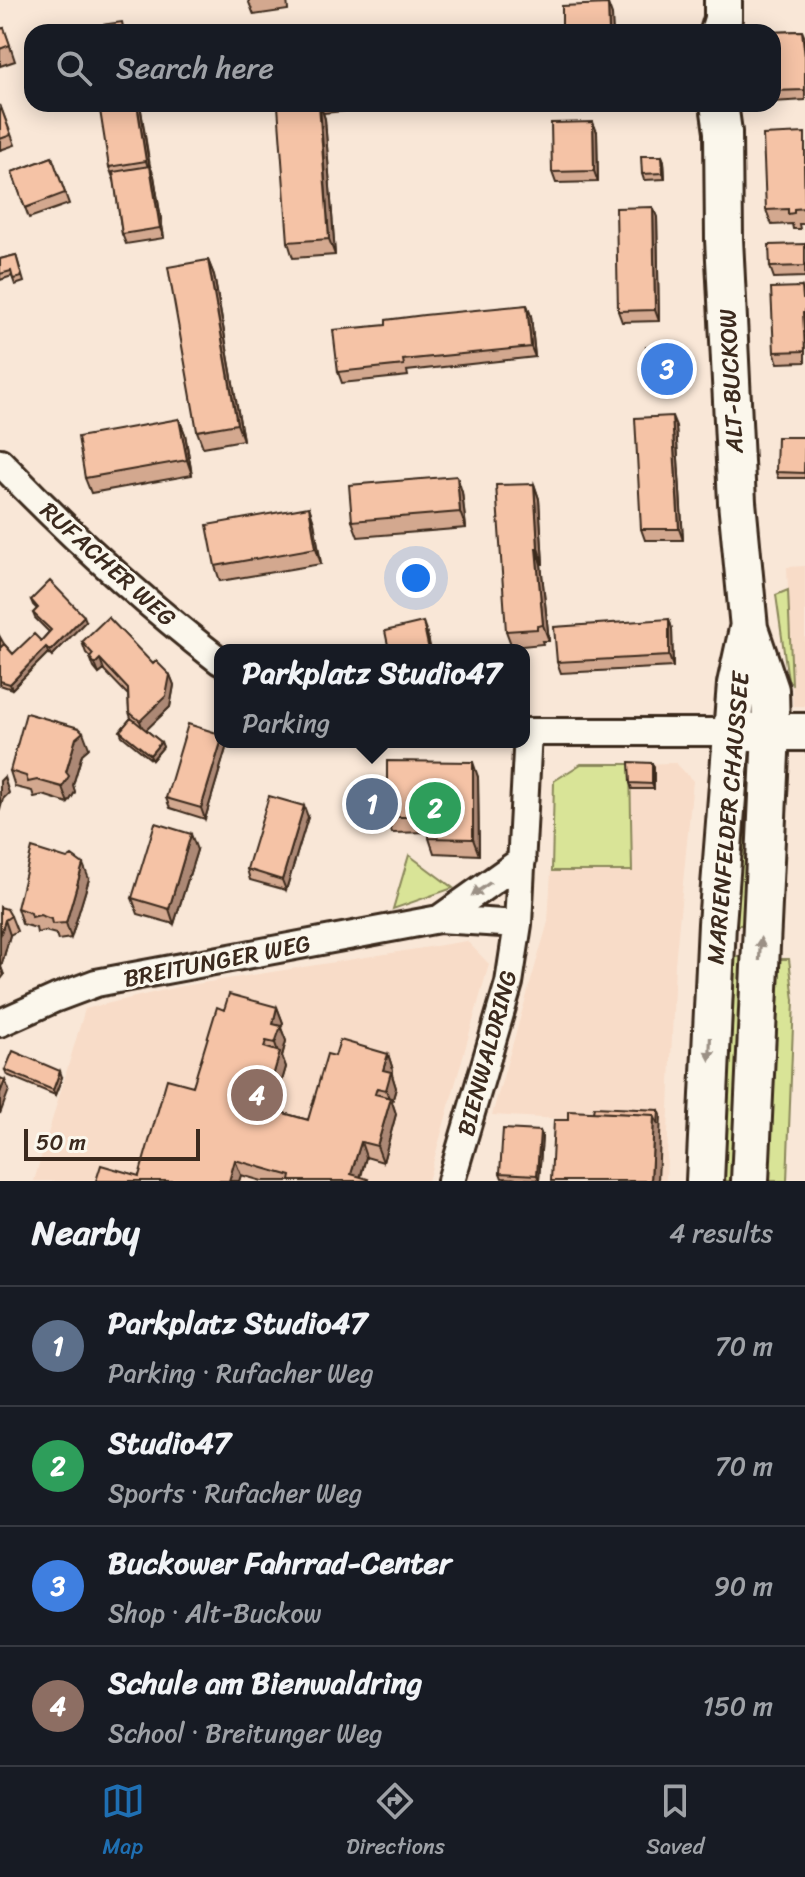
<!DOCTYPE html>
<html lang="en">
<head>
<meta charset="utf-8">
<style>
  :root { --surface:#171b24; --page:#242831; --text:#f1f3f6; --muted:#9ea1a6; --line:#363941; --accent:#1f6fb2 }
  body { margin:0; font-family:Sriracha,sans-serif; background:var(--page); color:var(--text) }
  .scale { position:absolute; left:24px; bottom:20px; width:176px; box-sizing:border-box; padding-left:8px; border:4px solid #3b2a1e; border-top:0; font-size:22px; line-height:28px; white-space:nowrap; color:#3b2a1e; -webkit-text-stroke:6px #fbf7ec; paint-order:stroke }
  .you { position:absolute; left:416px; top:578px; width:28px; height:28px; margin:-20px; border:6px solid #fff; border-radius:50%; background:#1a73e8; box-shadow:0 0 0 12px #1a73e833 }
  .badge { display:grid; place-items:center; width:52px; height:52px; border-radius:50%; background:var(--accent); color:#fff; font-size:26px; font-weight:700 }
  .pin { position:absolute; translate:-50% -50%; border:4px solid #fff; box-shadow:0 2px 8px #0006 }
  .popup { position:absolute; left:214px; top:644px; width:316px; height:104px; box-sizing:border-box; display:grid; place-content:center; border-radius:16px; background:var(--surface); filter:drop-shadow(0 2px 6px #0005); font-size:26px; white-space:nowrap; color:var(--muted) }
  .popup b { font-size:30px; color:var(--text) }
  .popup::after { content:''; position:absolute; left:50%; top:100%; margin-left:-16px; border:16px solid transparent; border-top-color:var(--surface) }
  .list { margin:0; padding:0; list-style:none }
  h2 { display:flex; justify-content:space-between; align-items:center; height:104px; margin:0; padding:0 32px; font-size:34px }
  h2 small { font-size:26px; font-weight:400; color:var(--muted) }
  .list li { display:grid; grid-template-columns:52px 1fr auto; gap:24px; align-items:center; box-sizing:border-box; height:120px; padding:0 32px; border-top:2px solid var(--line) }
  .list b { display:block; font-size:30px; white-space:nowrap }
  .list p { margin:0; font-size:26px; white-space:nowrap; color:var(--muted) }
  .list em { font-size:26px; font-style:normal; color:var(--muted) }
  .icon { flex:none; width:44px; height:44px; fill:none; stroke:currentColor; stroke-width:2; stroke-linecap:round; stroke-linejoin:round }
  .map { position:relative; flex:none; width:805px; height:1181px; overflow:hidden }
  .search { position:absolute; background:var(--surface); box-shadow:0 4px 20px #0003; left:24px; right:24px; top:24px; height:88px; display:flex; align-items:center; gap:20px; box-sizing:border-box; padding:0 28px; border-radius:24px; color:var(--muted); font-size:30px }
  .sheet { height:584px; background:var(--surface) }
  nav { display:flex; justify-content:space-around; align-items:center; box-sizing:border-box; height:112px; border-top:2px solid var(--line); background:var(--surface); font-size:22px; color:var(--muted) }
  nav a { display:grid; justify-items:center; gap:4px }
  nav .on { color:var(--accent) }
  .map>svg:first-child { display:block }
  .built { fill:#f8dcc8 }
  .green { fill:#d9e497; stroke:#8a875a; stroke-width:2 }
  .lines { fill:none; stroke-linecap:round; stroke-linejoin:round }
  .street-casing { stroke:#3b2a1e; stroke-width:32 }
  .secondary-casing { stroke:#3b2a1e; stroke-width:42 }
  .street { stroke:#fbf7ec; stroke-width:26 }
  .secondary { stroke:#fbf7ec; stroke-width:36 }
  .wall { fill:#d3a88f; stroke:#3b2a1e; stroke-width:2 }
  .shaded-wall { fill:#ac8874; stroke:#3b2a1e; stroke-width:2 }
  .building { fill:#f5c3a6; stroke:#3b2a1e; stroke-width:2 }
  .oneway { fill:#9b9085 }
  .labels { text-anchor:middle; stroke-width:6; stroke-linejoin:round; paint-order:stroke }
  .street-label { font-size:24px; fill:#3b2a1e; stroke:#fbf7ec }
</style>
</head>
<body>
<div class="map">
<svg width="805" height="1181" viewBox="0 0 805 1181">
  <rect width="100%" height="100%" fill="#f9e7d7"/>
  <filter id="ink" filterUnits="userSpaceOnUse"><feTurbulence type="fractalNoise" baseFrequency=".0125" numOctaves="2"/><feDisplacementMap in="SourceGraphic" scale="16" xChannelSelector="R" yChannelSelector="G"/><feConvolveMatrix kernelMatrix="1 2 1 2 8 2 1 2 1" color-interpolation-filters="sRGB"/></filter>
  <g filter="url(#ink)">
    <path class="built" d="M805,566V706H793L787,567Z
      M676,763L693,781L675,964L666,1181H557L560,1119L492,1115L548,922L551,871H631L630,764Z
      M467,941L489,964L428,1181H34L85,1009L177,987Z"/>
    <path class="green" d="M788,590L792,684L788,680L776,595Z
      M581,764H630L632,871H552L554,781Z
      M746,780H753L746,925H733Z
      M409,855L453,888L393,909Z
      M732,957H742L732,1181H724Z
      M776,959H789L794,1000L787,1181H767Z"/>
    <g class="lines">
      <defs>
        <path id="street" d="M0,462C69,534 141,600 220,661
          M524,732H733
          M439,919L522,860
          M0,1023L56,998L96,983L439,919L518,924
          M451,1181L509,983L518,924L528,732"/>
        <path id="secondary" d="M719,32L723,19V0
          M719,104L723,132L724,239L737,502L749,628L770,690L771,732L750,1181
          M746,732H805
          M705,1181L717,924L736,684L748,629"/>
      </defs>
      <use href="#street" class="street-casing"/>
      <use href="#secondary" class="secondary-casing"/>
      <use href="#street" class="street"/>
      <use href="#secondary" class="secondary"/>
    </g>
    <path class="wall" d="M248,0H287L288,10L254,15Z
      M4,28L15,61L0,66V29Z
      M802,31L805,38V100L773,102V32Z
      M140,104L150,166L154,176L164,238L126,244L122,234L115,183L109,167Z
      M308,104H423L323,113L325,119L335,255L293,258L288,242Z
      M0,105L15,145L0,150Z
      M597,132L598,182L556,183L552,172Z
      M805,133V224H799L800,229H793L792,224L772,225L766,210Z
      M662,156L664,161L665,179L644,180L642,174Z
      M52,157L69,204L29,218L12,172Z
      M657,217L659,321L622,322L618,311Z
      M805,244V277L774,278L770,267Z
      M16,255L24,282L15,285L12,276L0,280V259Z
      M208,260L214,275L243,440L203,447L197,431Z
      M802,287L805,294V362L778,363L774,352Z
      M527,305L531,316L535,357L407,371L408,376L342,383L338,372L386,325Z
      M684,351L686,385L650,387L648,382Z
      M179,419L185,434L192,475L91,493L85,478Z
      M676,426L683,540H645L641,529Z
      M805,437V478H778L776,472Z
      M534,484L539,499L543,564H541L549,641H542L543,644L512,647L506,631Z
      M462,492L466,528L358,537L352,521Z
      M309,507L314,522L321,564L220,581L215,566Z
      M31,600L86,621L52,656L48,653L12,689L0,685V637L4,644L13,654L41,641L49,632L35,618L33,613L37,609L33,605Z
      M669,619L672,629L673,667L561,673L557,662Z
      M82,642L153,664L170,675L174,685L170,707L146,730L161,742L163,747L152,760L122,736L120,731L131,718L129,712L128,695L104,670L99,674L94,668L90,657L86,653Z
      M221,742H226L227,745L205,819L170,808L166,798Z
      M89,748L82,754L73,785L75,792L68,803L43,795L34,797L32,791L15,787L10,771Z
      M654,768V789H632L630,783Z
      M478,777L479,855L434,853L429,838V832L392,833L387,817Z
      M308,817L286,890L250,880L247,869Z
      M197,850L174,924L138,914L132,898Z
      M89,879L71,938L58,940L56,934L45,931L37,933L36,928L22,924L17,908Z
      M0,907L11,916L17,931L10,935L1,967L4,975L0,980Z
      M277,1007L283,1023L281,1028L286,1041L282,1056L286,1067L273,1110L308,1120L335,1056L388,1054L393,1070L392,1075L396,1088L392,1102L396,1114L383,1162L366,1157L361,1177L368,1181H262L241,1175L239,1181H96L139,1176L193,1086L224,1010Z
      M5,1070L62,1077L55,1095L7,1075Z
      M540,1131L542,1136L539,1180L502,1178L500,1173Z"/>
    <path class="shaded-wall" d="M608,4L612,15L613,32H609Z
      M137,104H140L151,177L146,161Z
      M320,104L325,119L335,255L329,239Z
      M593,122L597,132L598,182L594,171Z
      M662,156L664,161L665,179L663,173Z
      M150,166L154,176L164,238L160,228Z
      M653,207L657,217L659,321L655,310Z
      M208,260L214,275L243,440L237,424Z
      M527,305L531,316L535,357L531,347Z
      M682,345L684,351L686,385L684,379Z
      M672,416L676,426L683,540L679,529Z
      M179,419L185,434L192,475L187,460Z
      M457,476L462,492L466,528L460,512Z
      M534,484L539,499L543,564L538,548Z
      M309,507L314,522L321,564L316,548Z
      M536,548L541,564L549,641L543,625Z
      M84,616L86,621L52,656L50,651Z
      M669,619L672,629L673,667L669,656Z
      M423,622L427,633L431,650H429Z
      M46,647L48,653L12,689L10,684Z
      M100,659L104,670L99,674L95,664Z
      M170,675L174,685L170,707L144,732L140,721Z
      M83,732L89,748L82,754L73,785L75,792L68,803L62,787L76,738Z
      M161,742L163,747L152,760L150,755Z
      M221,742H226L227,745L205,819L201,808Z
      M473,762L478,777L479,855L473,839Z
      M652,763L654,768V789L652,784Z
      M4,777L9,793L3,799L0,810V781Z
      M304,806L308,817L286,890L282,880Z
      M191,834L197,850L174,924L169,909Z
      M83,864L89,879L71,938L66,923Z
      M5,920L10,935L1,967L4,975L0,980V936Z
      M277,1007L283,1023L281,1028L286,1041L282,1056L286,1067L272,1115L266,1100L279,1055L275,1043L273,1024Z
      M388,1054L393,1070L392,1075L396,1088L392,1102L396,1114L383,1162L377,1146L390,1101L386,1090L383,1070Z
      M60,1071L62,1077L55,1095L53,1090Z
      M5,1080L9,1090L0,1114V1093Z
      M659,1110L661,1115L658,1181H651L654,1115Z
      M540,1131L542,1136L539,1180L537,1175Z
      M361,1142L366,1157L359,1181L351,1174Z
      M235,1160L241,1175L239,1181H229Z"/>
    <path class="building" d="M608,4L609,32H562V6Z
      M122,22L124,32H87L86,27Z
      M4,28L10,45L0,49V29Z
      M802,31L805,57V90L773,91V32H768Z
      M99,104H137L146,161L109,167Z
      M308,104H319L329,239L288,242L278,106Z
      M0,105L11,135L0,139Z
      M593,122L594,171L552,172L551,123Z
      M805,133V166H804L805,208L794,209V213L788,214V209L766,210L763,135Z
      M641,156H662L663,173L642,174Z
      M52,157L65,193L25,208L12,172Z
      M150,166L160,228L122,234L113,172Z
      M653,207L655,310L618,311L616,208Z
      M805,244V266L770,267L769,245Z
      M16,255L22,277L13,279L11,271L0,274V259Z
      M208,260L237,424L197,431L168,267Z
      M802,287L803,299H805V313H803L805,351L774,352L771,288Z
      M527,305L531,347L403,360L404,365L338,372L333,330L386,325V320L424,315Z
      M682,345L684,379L648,382L646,347Z
      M672,416L679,529H641L635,418Z
      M179,419L187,460L85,478L78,437Z
      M777,437H805L804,473L776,472Z
      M457,476L460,512L352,521L349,485Z
      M534,484L538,548H536L543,625L537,626V629L506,631L496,485Z
      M309,507L316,548L215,566L207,525Z
      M50,581L84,616L50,651L46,647L10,684L0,681V648L4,644L13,654L34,634L41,641L51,630L33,613L38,608L31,600Z
      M108,617L153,664L156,661L170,675L166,696L140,721L129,712L128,689L100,659L95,664L90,658L93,654L82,642Z
      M669,619V656L557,662L554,627Z
      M423,622L429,650H389L385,631Z
      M26,713L79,728L83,732L76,738L66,772L69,776L62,787L37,780L28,782L26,776L10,771Z
      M131,718L161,742L150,755L120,731Z
      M188,724L220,734V742H221L201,808L166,798Z
      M387,761L473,762V839L429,838V817H387Z
      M629,762L652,763V784L630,783Z
      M269,796L304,806L282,880L247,869Z
      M155,823L191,834L169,909L132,898Z
      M32,848L67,859L72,856L83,864L66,923L52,924L51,919L40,915L32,917L31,913L17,908Z
      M0,907L7,909L11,916L5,920L0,936Z
      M229,994L277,1007L273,1024L281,1026L275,1043L266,1041L264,1047L280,1052L266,1100L250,1095L248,1103L308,1120L327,1054L335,1056L340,1040L388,1054L383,1070L391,1072L386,1090L377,1088L375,1094L391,1098L377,1146L361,1142L351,1174L368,1179L367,1181H290L291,1176L235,1160L229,1181H96L101,1165L139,1176L167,1079L193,1086L217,1007L224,1010Z
      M13,1051L60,1071L53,1090L5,1070Z
      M0,1078L5,1080L0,1093Z
      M594,1107L659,1110L658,1125L654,1115L593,1112Z
      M568,1111L654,1115L651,1181H551L554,1120H568Z
      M503,1129L540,1131L537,1175L500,1173Z"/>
    <defs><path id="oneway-solid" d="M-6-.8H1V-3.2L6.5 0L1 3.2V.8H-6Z" transform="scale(2)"/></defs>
    <g class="oneway">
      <use href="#oneway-solid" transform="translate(481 889) rotate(145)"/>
      <use href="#oneway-solid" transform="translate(760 949) rotate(-87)"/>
      <use href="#oneway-solid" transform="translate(710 1049) rotate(92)"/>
    </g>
  </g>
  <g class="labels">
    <g class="street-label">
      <text transform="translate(731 381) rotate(-93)" y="8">ALT-BUCKOW</text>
      <text transform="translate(108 564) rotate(42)" y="8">RUFACHER WEG</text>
      <text transform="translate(728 818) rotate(-85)" y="8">MARIENFELDER CHAUSSEE</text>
      <text transform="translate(217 961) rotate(-11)" y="8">BREITUNGER WEG</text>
      <text transform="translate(487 1053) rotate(-75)" y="8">BIENWALDRING</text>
    </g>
  </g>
</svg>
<div class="scale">50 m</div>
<div class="you"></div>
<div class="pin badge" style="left:372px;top:804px;background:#5c6f8a">1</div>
<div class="popup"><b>Parkplatz Studio47</b>Parking</div>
<div class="pin badge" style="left:435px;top:808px;background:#2e9e5b">2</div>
<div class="pin badge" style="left:667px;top:369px;background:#3f7fe0">3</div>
<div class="pin badge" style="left:257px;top:1095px;background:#8d6e63">4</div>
<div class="search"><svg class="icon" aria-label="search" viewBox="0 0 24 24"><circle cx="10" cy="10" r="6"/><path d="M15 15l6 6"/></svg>Search here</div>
</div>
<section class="sheet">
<h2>Nearby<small>4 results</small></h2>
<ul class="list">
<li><span class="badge" style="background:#5c6f8a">1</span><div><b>Parkplatz Studio47</b><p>Parking · Rufacher Weg</p></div><em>70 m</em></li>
<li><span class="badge" style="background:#2e9e5b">2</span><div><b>Studio47</b><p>Sports · Rufacher Weg</p></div><em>70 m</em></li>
<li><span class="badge" style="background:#3f7fe0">3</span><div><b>Buckower Fahrrad-Center</b><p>Shop · Alt-Buckow</p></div><em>90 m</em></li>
<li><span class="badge" style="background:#8d6e63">4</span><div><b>Schule am Bienwaldring</b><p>School · Breitunger Weg</p></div><em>150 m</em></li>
</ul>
</section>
<nav>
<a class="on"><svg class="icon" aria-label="map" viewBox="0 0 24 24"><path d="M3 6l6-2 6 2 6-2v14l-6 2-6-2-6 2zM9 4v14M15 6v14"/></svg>Map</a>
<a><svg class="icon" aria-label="directions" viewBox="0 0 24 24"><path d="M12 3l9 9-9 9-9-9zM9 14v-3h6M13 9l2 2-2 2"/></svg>Directions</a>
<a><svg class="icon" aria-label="saved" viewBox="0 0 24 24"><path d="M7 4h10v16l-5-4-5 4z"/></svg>Saved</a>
</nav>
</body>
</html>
